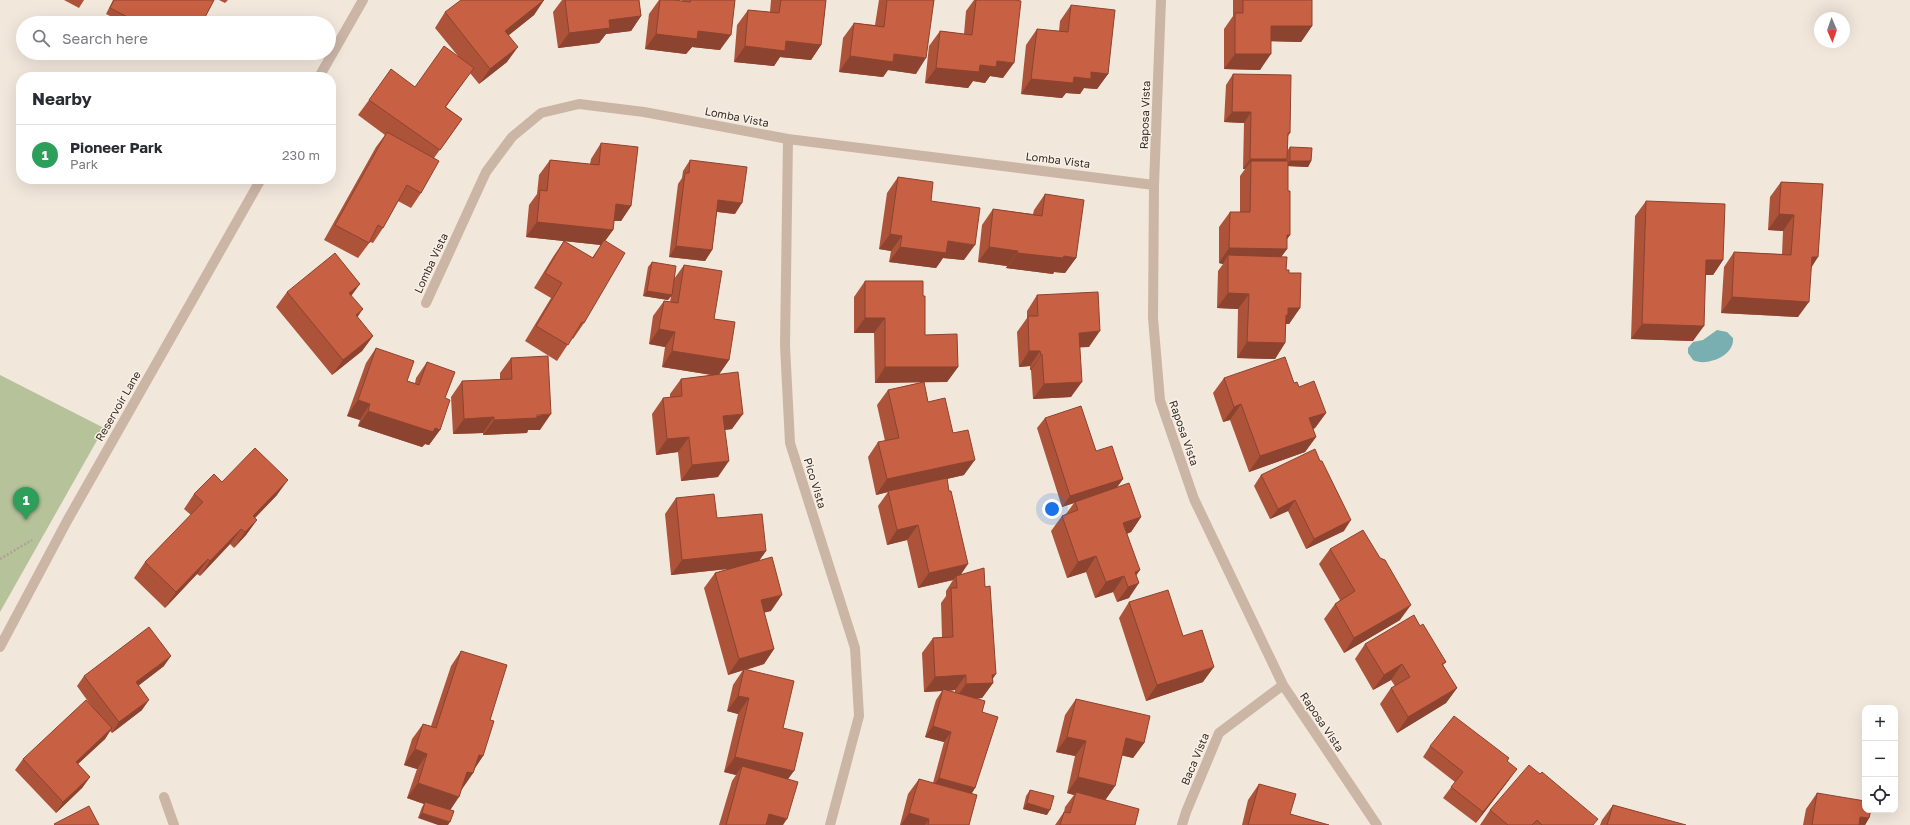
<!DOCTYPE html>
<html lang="en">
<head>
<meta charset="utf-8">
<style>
  :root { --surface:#fff; --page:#f2f2f3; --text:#2b2b33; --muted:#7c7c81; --line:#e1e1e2; --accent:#db2777 }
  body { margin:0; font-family:"Golos Text",sans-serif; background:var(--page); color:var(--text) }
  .controls { position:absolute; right:12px; bottom:12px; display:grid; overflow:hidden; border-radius:8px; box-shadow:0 4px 16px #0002 }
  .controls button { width:36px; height:36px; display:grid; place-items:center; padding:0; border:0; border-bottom:1px solid var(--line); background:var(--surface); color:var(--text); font:20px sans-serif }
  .compass { position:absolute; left:1814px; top:12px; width:36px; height:36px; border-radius:50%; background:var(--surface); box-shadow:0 4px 16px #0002; rotate:178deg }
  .you { position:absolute; left:1052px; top:509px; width:14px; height:14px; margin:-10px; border:3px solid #fff; border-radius:50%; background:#1a73e8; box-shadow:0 0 0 6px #1a73e833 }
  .badge { display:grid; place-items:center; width:26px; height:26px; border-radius:50%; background:var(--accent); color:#fff; font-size:13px; font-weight:700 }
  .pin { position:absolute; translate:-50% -33px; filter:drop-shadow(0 1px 2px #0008) }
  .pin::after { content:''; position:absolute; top:21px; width:14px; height:12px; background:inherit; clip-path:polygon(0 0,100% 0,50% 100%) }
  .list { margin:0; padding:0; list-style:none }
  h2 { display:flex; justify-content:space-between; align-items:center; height:52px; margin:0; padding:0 16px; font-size:17px }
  h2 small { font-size:13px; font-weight:400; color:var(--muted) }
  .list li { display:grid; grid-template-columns:26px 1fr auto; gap:12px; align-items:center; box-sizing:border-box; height:60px; padding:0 16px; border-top:1px solid var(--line) }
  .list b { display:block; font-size:15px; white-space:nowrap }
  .list p { margin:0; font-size:13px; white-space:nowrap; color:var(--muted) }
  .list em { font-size:13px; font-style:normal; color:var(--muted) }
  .icon { flex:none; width:22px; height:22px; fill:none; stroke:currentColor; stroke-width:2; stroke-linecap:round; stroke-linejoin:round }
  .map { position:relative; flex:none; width:1910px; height:825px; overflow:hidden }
  .search { position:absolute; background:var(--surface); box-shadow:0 4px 16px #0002; left:16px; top:16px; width:320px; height:44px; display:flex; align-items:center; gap:10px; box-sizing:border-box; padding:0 14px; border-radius:22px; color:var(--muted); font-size:15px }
  .panel { position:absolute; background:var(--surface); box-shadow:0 4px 16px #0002; left:16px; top:72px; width:320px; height:112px; border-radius:16px }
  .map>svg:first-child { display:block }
  .green { fill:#b5c29a }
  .water { fill:#79afb0 }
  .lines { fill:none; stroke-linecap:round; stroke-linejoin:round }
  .path { stroke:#b6a091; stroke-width:2.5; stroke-dasharray:2 2; stroke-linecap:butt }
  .lane { stroke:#cbb6a6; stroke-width:10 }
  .street { stroke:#cbb6a6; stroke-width:10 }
  .wall { fill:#ac533a; fill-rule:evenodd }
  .shaded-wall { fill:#8c432f }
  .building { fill:#c86043; stroke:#8c432f }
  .labels { text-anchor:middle; stroke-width:3; stroke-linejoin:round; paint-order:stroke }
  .street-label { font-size:11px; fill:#372c27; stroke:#faf1e7 }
</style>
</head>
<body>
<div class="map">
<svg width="1910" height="825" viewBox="0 0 1910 825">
  <rect width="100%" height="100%" fill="#f2e7db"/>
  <path class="green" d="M0,375L104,428L0,612Z"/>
  <path class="water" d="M1717,330L1727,332L1733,338C1735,356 1706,367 1693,360L1688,353V348L1693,342L1703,340Z"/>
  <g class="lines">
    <path class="path" d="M0,559L32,540"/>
    <path class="lane" d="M319,77L363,0
      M0,647L67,521L261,179"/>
    <path class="street" d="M1161,0L1154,185L1153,318L1160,400L1194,499L1283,685L1377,825
      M788,139L785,346L790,443L855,648L859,716L830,825
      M426,303L486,172L512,137L541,113L579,104L644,112L788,139L1154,185
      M164,797L174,825
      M1182,825L1186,812L1219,733L1283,685"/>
  </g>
  <path class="wall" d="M64,0H84L79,8Z
    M113,0H214L202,23H124L106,14Z
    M219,0H228L225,3Z
    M544,0L534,15L509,35L507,62L479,84L470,73L446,107L462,119L434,158L421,193L411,208L398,201L383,228L373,243L370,242L358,258L324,240L376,147L385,135L358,115L369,100L415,87L458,56L435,28L445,12Z
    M562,0H639L641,16L631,31L606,34L599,43L558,48L553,12Z
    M659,0H674L682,1V0H735L720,50L692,47L686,54L645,49L649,14Z
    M771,0H826L821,45L811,60L780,57L774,66L734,62L737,25L748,10L770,12Z
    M879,0H934L916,74L888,70L883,77L839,72L843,38L854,23L875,25Z
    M974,0H1015L1003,78L990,76L985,83L973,81L968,88L925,83L929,46L940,31L964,34L966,11Z
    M1233,0H1312V26L1301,42L1271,41L1260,70L1224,69V29L1233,16Z
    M1071,5L1108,74L1097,89L1084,88L1080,94L1066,93L1062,98L1021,94L1026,45L1037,29L1059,31L1060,21Z
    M1233,74L1290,133L1288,136L1287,151L1290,147L1311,161L1308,167L1288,166V191L1290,235L1287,239V249L1281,257L1286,270L1289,273L1300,308L1289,324H1286L1285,343L1275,359L1237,358L1238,309L1217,308L1218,271L1223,264L1219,263V227L1230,212H1240V176L1245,169H1243L1244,123L1224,122L1226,85Z
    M601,143L631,206L621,221H614L613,230L605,241L584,323L573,339L572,338L557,361L525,341L551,298L534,288L553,257L564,241L592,258L601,245L526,237L529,205L537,194L539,175L550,160L590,164L591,159Z
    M690,160L735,214L717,212L712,250L705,261L669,257L678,184L682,178L683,171Z
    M898,177L931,201L964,260L943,258L936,268L889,262L891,251L879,249L887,193Z
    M1781,182L1823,184L1811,268L1798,317L1721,313L1724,267L1734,252L1782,254L1783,231L1768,230L1770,197Z
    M1045,194L1076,258L1065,273L1054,272L1053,274L1006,268L1007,266L978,262L982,225L993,209L1033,214L1034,210Z
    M1646,201L1723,260L1713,275H1706L1693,341L1631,339L1635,216Z
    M652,262L674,279L684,265L714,319L729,360L719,374L732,429L725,430L718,477L681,481L678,452L656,455L652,414L663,398L670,397V394L681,379L712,375L662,367L665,347L649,344L653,316L664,301L670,302L671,296L668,300L643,296L648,267Z
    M865,281L923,296L925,335L958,367L947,382H924L928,402L953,433L964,475L947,479L961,574L985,587L993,683L982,698L977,699L982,712L975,788L972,793L969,825H900L908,794L919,779L933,783L944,742L925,737L936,700L942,691L924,692L922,653L933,638L942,637L941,603L946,596V591L953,580L918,588L907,540L887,545L878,506L888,492L876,495L868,457L878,442L885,441L877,405L888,390L923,382L875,383L874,333H854V297ZM955,690V692L949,691Z
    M287,292L351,296L357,317L373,336L362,351L332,375L276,307Z
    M1037,295L1089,347H1080L1071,397L1033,399L1031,370H1030V366L1019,367L1017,332L1027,318V311Z
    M376,348L407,381L415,383L416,378L427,362L445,398L440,430L429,445L425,444L422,447L358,426L360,420L347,416L366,363Z
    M511,358L540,430H528L527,433L483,435V433L453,434L451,397L462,381L500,380V373Z
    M1224,378L1294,383L1299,387L1326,413L1315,428L1313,429L1316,437L1305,452L1249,472L1230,420L1223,422L1213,393Z
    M1045,418L1096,451L1123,479L1117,487L1141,517L1131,532L1127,534L1136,575L1129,598L1117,602L1113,592L1095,598L1086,572L1067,578L1051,531L1062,516L1066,514L1074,503L1062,507L1037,428Z
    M1320,461L1344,531L1306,549L1288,511L1270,519L1254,486L1261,475Z
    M222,482L277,495L255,518L257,520L246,535L234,548L230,544L200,576L197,574L165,608L134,578L145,562L191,515L184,509L194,494Z
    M676,498L717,518L766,551L759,561L771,611L764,612L774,649L764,664L746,670L783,728L788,779L783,825H719L732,781L736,775L724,772L738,714L727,711L733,685L743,670L728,675L704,588L715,573L728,569L671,575L665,514Z
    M1330,549L1400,620L1344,653L1324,619L1335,604L1340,600L1319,564Z
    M1129,602L1183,636L1203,682L1146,701L1119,618Z
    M1420,626L1446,662L1443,665L1457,688L1446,703L1397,733L1380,704L1391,688L1395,686L1391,680L1373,690L1355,659L1365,644Z
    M461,651L490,720L483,756L475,768L473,773L462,789L418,818L422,807L424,804L407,798L417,769L404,765L412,739L423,724L431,726L451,666Z
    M164,666L139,685L142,710L112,733L110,731L105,739L78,764L90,777L82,788L56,813L15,770L23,759L92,707L77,686L84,676Z
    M1076,699L1144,743L1133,758L1122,755L1115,786L1105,800L1135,825H1055L1064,812L1065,807L1074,795L1067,793L1075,756L1056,752L1065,715Z
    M1430,746L1507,762L1509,780L1476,823L1443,798L1455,782L1423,757Z
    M1259,784L1290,814L1329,825H1242L1248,800Z
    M1030,790L1047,815L1023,809L1026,796Z
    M1817,793L1869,818L1865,825H1803L1806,809Z
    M1613,805L1686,825H1600L1602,820Z
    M1490,810L1594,825H1480Z"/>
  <path class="shaded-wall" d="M544,0L534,15L494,47L505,31Z
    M641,16L631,31L606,34L599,43L558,48L569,33L609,20Z
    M1271,26H1312L1301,42L1260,41Z
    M698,31L731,35L720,50L692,47L686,54L645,49L656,34Z
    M786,41L821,45L811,60L780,57L774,66L734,62L745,46Z
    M518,47L507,62L479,84L490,69Z
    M894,54L926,58L916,74L888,70L883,77L839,72L850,56Z
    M1235,54H1271L1260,70L1224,69Z
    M997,61L1014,63L1003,78L990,76L985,83L973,81L968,88L925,83L936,68L980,65Z
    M1091,72L1108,74L1097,89L1084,88L1080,94L1066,93L1062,98L1021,94L1031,79L1074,77Z
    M1232,112H1251L1244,123L1224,122Z
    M1250,159H1287L1280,170L1251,161L1245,169H1243Z
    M1290,161H1311L1308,167L1286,166Z
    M718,200L742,203L735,214L711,211Z
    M616,204L631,206L621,221L605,220Z
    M1779,214L1794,215L1783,231L1768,230Z
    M537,222L613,230L602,245L604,240L601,245L526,237Z
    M890,234L902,236L891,251L879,249Z
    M1287,235H1290L1280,249H1287L1276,264L1228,255L1223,264L1219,263L1229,248Z
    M948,241L975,245L964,260L943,258L936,268L889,262L900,247Z
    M676,246L712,250L705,261L669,257Z
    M989,247L1018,251L1007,266L978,262Z
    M1017,253L1064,256L1076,258L1065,273L1054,272L1053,274L1006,268Z
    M1812,257H1818L1808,273Z
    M1706,260H1723L1713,275H1696Z
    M360,284L349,299V293Z
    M647,291L672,295L668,300L643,296Z
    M1228,293L1249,294L1238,309L1217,308Z
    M1732,297L1809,302L1798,317L1721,313Z
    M1288,308H1300L1289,324H1282Z
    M363,309L352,325L356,315Z
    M865,318H885L874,333H854Z
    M1642,324L1704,326L1693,341L1631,339Z
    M659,329L675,332L665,347L649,344Z
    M1100,331L1089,347L1068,348L1079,333Z
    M373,336L362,351L332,375L343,360Z
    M1247,342L1285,343L1275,359L1237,358Z
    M672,351L729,360L718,376L662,367Z
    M1029,351H1040L1030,366L1019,367Z
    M1042,354L1031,370H1030L1041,355Z
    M885,367H958L947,382L875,383Z
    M1082,382L1071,397L1033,399L1044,384Z
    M358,400L370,404L360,420L347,416Z
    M1241,404L1230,420L1223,422L1234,407Z
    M368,411L435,428L440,430L429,445L425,444L422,447L358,426Z
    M1326,413L1315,428L1299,434L1309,418Z
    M551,414L540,430H528L527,433L483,435L494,420Z
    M743,414L732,429L713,431L723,416Z
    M494,417L483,433L453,434L464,419Z
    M689,437L678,452L656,455L667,439Z
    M1316,437L1305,452L1249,472L1260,456Z
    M975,460L964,475L889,492L888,491V492L876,495L887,479Z
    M729,461L718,477L681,481L692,465Z
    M1123,479L1115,490L1075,502L1074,503L1062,507L1070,496Z
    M288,480L277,495L242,531L253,516Z
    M1295,500L1288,511L1270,519L1278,509Z
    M1141,517L1131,532L1113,538L1123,523Z
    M257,520L246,535L234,548L245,532Z
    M1351,520L1344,531L1306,549L1314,539Z
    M918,525L907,540L887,545L897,530Z
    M241,529L230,544L200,576L210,561Z
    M766,551L755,566L671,575L682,560Z
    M1096,556L1086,572L1067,578L1078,562Z
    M208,559L197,574L165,608L176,592Z
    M968,564L958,579L956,576L953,580L918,588L929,573Z
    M1140,570L1129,586L1135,572Z
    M1124,576L1113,592L1095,598L1106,582Z
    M1139,583L1129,598L1117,602L1128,587Z
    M782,595L771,611L750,616L761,600Z
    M1411,605L1400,620L1344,653L1354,638Z
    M774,649L764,664L728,675L739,659Z
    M171,656L164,666L129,693L136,682Z
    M1402,664L1391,680L1373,690L1384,675Z
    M1214,667L1203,682L1146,701L1157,685Z
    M996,674L990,683H993L982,698L955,699L966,684L992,675Z
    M966,675L955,690L942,691L943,689L942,691L924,692L935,677Z
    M1457,688L1446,703L1397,733L1408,717Z
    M738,696L749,698L738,714L727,711Z
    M149,700L142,710L112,733L119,722Z
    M933,726L951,732L944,742L925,737Z
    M112,728L105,739L68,773L76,762Z
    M1067,737L1086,741L1075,756L1056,752Z
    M1126,738L1144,743L1133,758L1115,754Z
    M415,749L427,754L417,769L404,765Z
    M479,755L483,756L473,771Z
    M735,757L794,771L783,786L742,766L736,775L724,772Z
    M1517,769L1509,780L1476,823L1483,812Z
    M467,772L473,773L462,789L456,787Z
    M90,777L82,788L56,813L63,802Z
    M1078,777L1115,786L1104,802L1076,792L1074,795L1067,793Z
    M939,778L975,788L968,799L931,789Z
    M418,783L459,797L449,812L425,802L424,804L407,798Z
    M1027,803L1050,810L1047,815L1023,809Z
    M422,813L450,822L448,825H438L418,818Z
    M909,813L929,819L925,825H901Z
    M769,814L787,819L783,825H761Z
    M1860,817L1869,818L1865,825H1855Z"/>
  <path class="building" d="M114,0H214L202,23H139L110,8Z
    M461,0H544L505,31L518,47L490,69L445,12Z
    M565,0H639L641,16L609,20L610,28L569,33Z
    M660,0H674L690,2L691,0H735L731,35L698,31L697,39L656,34Z
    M781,0H826L821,45L786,41L785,51L745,46L748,10L779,13Z
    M887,0H934L926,58L894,54L893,62L850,56L854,23L884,27Z
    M976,0H1015L1021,1L1014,63L997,61L996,67L980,65L979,72L936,68L940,31L972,35Z
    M1243,0H1312V26H1271V54H1235V13H1243Z
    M1071,5L1115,10L1108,74L1091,72V79L1074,77L1073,83L1031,79L1037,29L1068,32Z
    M444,46L474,68L445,107L462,119L440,150L369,100L391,69L415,87Z
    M1233,74L1291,75L1290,133H1288L1287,159H1250L1251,112H1232Z
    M387,132L439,161L421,193L407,185L383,228L378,225L369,243L335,225Z
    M601,143L638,147L631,206L616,204L613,230L537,222L540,190L547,191L550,160L599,165Z
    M1290,147L1312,148L1311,161H1290Z
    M690,160L747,167L742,203L718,200L712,250L676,246L685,173H689Z
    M1251,161H1288V191H1290V235H1287V249L1229,248L1230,212H1250Z
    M898,177L933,182L931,201L980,208L975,245L948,241L946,253L900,247L902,236L890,234Z
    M1781,182L1823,184L1818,257H1812L1809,302L1732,297L1734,252L1791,255L1794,215L1779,214Z
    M1045,194L1084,200L1076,258L1064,256L1063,258L1017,253L1018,251L989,247L993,209L1042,216Z
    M1646,201L1725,204L1723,260H1706L1704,326L1642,324Z
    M604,240L625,253L584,323L582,322L568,345L536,326L562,283L545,273L564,241L593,258Z
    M335,253L360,284L349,293L363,309L356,315L373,336L343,360L287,292Z
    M1228,255L1287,257L1286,270H1289V273H1301L1300,308H1288V315H1286L1285,343L1247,342L1249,294L1228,293Z
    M652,262L676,266L672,295L647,291Z
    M684,265L722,271L714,319L735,322L729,360L672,351L675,332L659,329L664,301L678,303Z
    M865,281H923V296H925V335L957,334L958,367H885V318H865Z
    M1098,292L1100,331L1079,333L1082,382L1044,384L1042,354L1041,355L1040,351H1029L1028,316H1038L1037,295Z
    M376,348L414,361L407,381L419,385L427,362L455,372L445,398L450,400L440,430L435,428L433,432L368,411L370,404L358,400Z
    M548,356L551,414L537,415V418L494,420V417L464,419L462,381L512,379L511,358Z
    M1285,357L1294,383L1297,382L1299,387L1314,381L1326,413L1309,418L1316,437L1260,456L1241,404L1234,407L1224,378Z
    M738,372L743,414L723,416L729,461L692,465L689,437L667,439L663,398L682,396L681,379Z
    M924,382L928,402L945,398L953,433L968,430L975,460L887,479L878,442L899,438L888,390Z
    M1081,406L1096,451L1112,446L1123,479L1070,496L1045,418Z
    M255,448L288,480L253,516L257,520L245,532L241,529L210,561L208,559L176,592L145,562L203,502L194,494L214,474L222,482Z
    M1315,449L1320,461H1322L1351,520L1314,539L1295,500L1278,509L1261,475Z
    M947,478L949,491H951L968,564L929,573L918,525L897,530L888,491Z
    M1129,483L1141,517L1123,523L1140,570L1135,572L1139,583L1128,587L1124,576L1106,582L1096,556L1078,562L1062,516L1078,510L1075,502Z
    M714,494L717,518L762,514L766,551L682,560L676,498Z
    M1363,530L1380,558L1385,560L1411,605L1354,638L1335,604L1355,591L1330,549Z
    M772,557L782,595L761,600L774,649L739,659L715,573Z
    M984,568L985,587L990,586L996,674L992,675L993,683L966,684V675L935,677L933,638L953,637L951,588H957L956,576Z
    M1168,590L1183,636L1202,630L1214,667L1157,685L1129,602Z
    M1414,615L1420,626L1423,624L1446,662L1442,664L1457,688L1408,717L1391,688L1410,677L1402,664L1384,675L1365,644Z
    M149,627L171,656L136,682L149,700L119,722L84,676Z
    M461,651L507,665L490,720L494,721L483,756L479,755L473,773L467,772L459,797L418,783L427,754L415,749L423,724L436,728Z
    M744,669L794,681L783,728L803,733L794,771L735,757L749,698L738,696Z
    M943,689L985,701L982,712L998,717L975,788L939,778L951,732L933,726Z
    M1076,699L1150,716L1144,743L1126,738L1115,786L1078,777L1086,741L1067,737Z
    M86,700L112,728L76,762L90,777L63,802L23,759Z
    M1454,716L1509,758L1507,761L1517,769L1483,812L1451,787L1463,772L1430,746Z
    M1529,765L1540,774L1542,772L1598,819L1593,825H1542L1537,820L1532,825H1508L1490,810Z
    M742,766L798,782L787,819L769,814L766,825H726Z
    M919,779L977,795L969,825H928L929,819L909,813Z
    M1259,784L1296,794L1290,814L1329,825H1248Z
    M1030,790L1054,796L1050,810L1027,803Z
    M1076,792L1139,809L1135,825H1060L1064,812L1070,813Z
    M1817,793L1865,801V810H1871L1869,818L1860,817L1859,825H1812Z
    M425,802L454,811L450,822L422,813Z
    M1613,805L1686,825H1607Z
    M89,806L99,825H55L54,824Z"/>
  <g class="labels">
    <g class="street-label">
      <text transform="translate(1145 115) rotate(-88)" y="4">Raposa Vista</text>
      <text transform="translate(737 117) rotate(11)" y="4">Lomba Vista</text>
      <text transform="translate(1058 160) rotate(7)" y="4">Lomba Vista</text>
      <text transform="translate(431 263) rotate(-65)" y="4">Lomba Vista</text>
      <text transform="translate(118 406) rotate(-60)" y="4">Reservoir Lane</text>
      <text transform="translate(1184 433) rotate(71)" y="4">Raposa Vista</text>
      <text transform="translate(815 483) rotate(73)" y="4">Pico Vista</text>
      <text transform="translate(1322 722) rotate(56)" y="4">Raposa Vista</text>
      <text transform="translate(1195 759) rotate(-67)" y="4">Baca Vista</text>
    </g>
  </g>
</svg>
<div class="controls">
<button>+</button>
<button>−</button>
<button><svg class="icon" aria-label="locate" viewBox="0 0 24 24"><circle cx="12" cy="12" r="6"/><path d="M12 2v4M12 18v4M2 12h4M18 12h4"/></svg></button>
</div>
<svg class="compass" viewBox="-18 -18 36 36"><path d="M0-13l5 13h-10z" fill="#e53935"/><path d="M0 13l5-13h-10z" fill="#7c7c81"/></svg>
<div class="you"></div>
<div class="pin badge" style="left:26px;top:520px;background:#2e9e5b">1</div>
<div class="search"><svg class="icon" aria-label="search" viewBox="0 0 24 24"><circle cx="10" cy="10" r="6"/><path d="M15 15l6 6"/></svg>Search here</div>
<section class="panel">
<h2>Nearby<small></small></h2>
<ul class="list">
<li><span class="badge" style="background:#2e9e5b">1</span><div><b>Pioneer Park</b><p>Park</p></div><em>230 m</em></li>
</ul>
</section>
</div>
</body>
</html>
